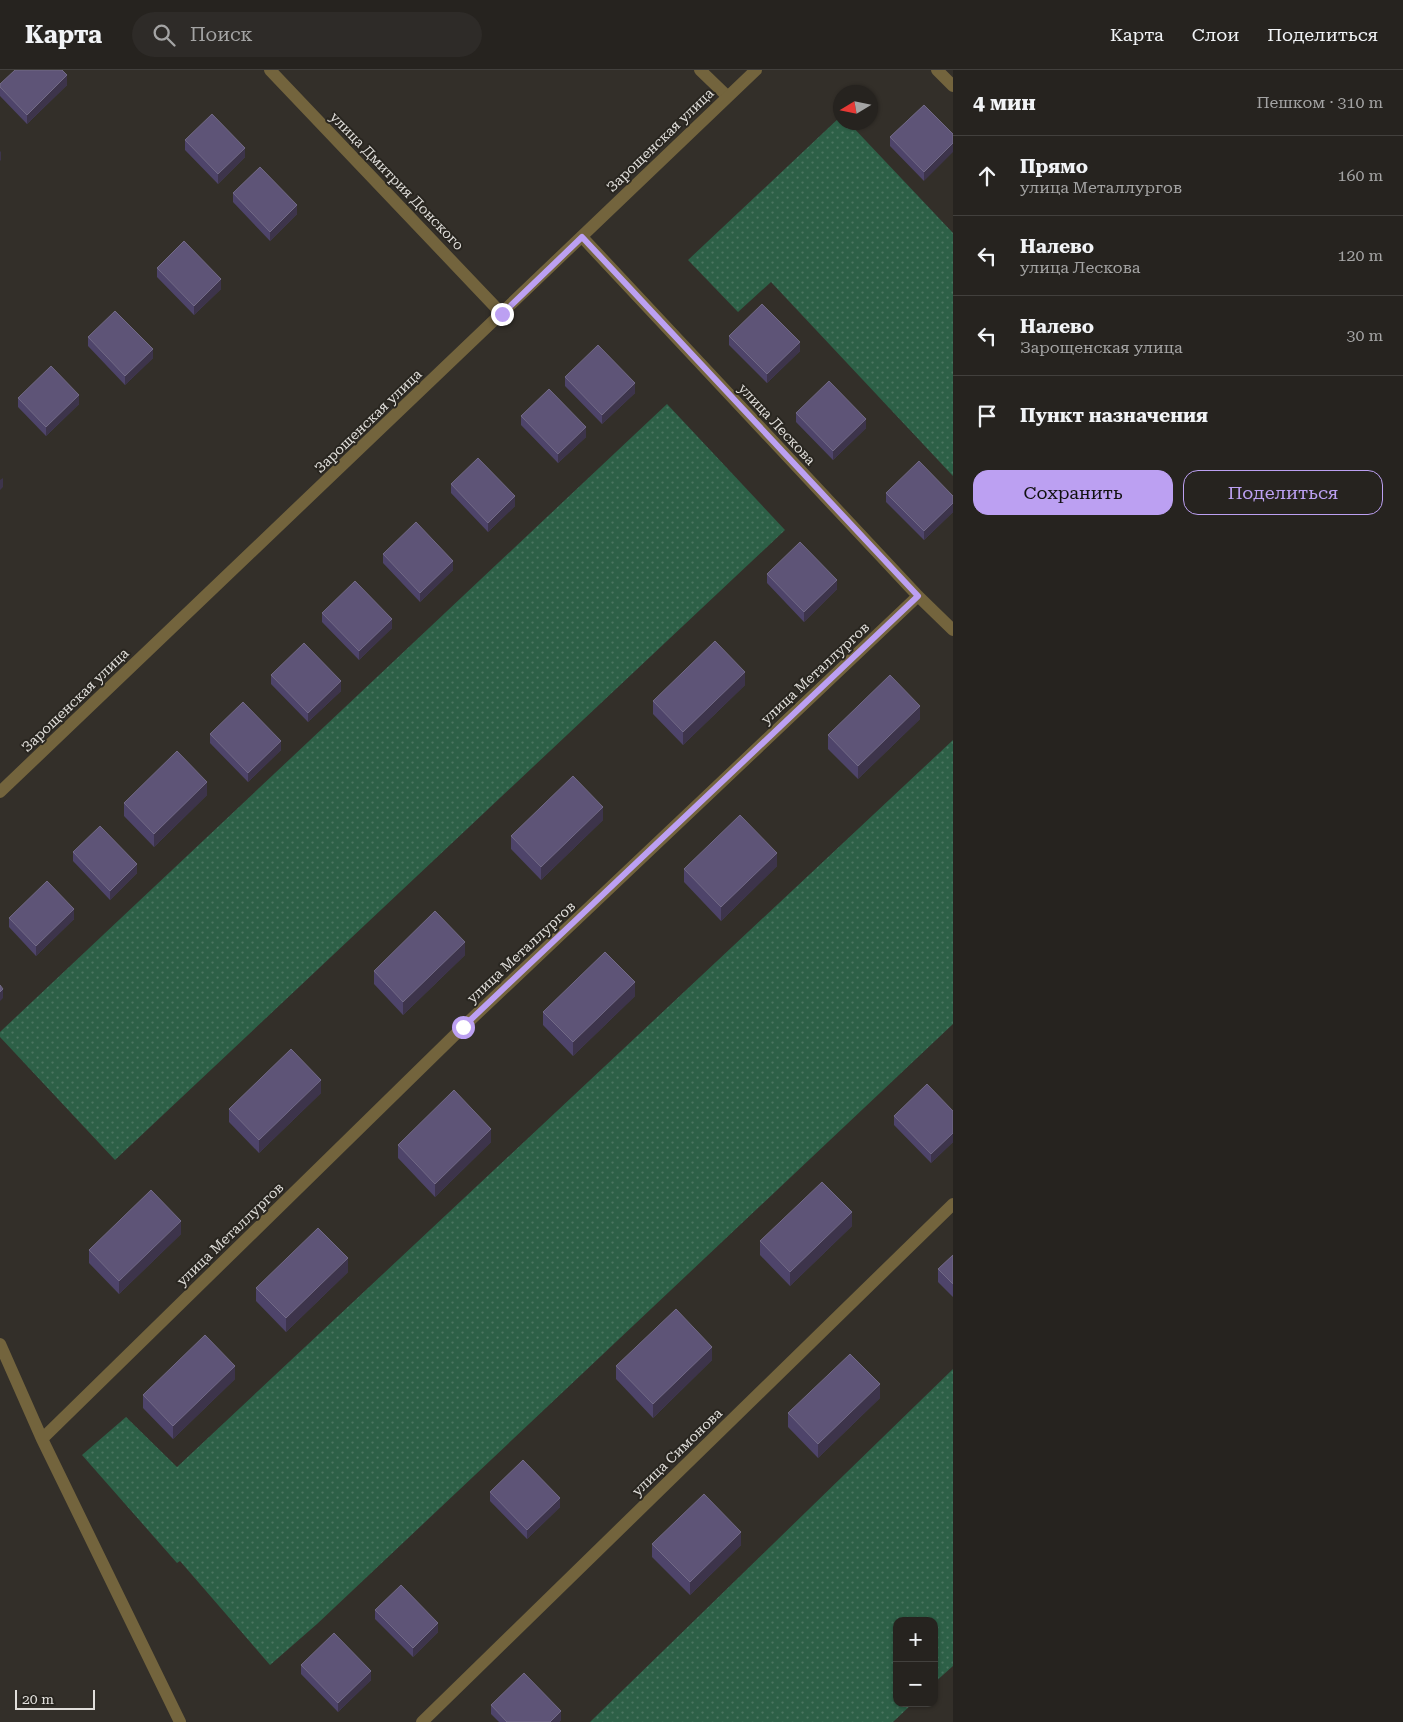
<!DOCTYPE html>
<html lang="ru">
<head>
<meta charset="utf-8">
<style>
  :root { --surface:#26231f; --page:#2e2b28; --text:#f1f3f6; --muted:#a4a4a4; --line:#42403d; --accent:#bca0f2 }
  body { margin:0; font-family:"Roboto Serif",serif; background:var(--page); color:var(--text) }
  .controls { position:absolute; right:15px; bottom:15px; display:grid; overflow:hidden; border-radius:10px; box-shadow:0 1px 4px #0004 }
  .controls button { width:45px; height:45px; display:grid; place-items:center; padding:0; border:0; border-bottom:1px solid var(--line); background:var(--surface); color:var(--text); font:25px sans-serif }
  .compass { position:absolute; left:833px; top:15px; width:45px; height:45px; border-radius:50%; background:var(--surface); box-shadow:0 1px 4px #0004; rotate:260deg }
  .scale { position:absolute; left:15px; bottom:12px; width:80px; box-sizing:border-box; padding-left:5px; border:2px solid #e1dfdb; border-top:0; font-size:14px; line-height:18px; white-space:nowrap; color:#e1dfdb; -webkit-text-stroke:4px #292620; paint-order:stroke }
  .stop { position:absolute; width:15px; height:15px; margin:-11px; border:4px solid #bca0f2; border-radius:50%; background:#fff }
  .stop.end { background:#bca0f2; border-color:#fff; box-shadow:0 1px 5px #0008 }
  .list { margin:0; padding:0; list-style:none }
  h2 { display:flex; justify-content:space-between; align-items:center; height:65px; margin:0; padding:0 20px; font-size:21px }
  h2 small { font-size:16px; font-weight:400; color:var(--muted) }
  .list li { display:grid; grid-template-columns:32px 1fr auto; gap:15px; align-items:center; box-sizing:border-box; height:80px; padding:0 20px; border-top:1px solid var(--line) }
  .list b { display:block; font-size:19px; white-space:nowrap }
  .list p { margin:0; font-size:16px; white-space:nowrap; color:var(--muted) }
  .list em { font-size:16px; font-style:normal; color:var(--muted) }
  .actions { display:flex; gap:10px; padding:15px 20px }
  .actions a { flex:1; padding:11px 0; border:1px solid var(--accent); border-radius:15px; text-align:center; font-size:18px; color:var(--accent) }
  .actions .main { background:var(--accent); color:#111 }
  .icon { flex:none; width:28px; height:28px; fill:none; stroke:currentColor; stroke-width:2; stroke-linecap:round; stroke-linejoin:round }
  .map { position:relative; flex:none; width:953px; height:1652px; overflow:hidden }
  header { display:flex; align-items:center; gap:30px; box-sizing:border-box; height:70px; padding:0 25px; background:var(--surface); border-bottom:1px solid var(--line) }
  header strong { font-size:24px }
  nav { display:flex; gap:28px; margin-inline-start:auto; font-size:18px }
  .search { width:350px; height:45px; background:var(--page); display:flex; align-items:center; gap:12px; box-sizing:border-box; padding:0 18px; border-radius:28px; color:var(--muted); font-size:19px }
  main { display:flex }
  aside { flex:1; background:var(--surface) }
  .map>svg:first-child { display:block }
  .garden { fill:url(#garden-dots) }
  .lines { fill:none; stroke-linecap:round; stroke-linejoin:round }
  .service { stroke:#73643d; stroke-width:12 }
  .minor { stroke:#73643d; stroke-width:12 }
  .tertiary { stroke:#73643d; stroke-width:12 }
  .wall { fill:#4e446a }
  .shaded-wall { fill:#3d344b }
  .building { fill:#5e5477; stroke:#726a86 }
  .route { stroke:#bca0f2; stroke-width:6 }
  .labels { text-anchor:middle; stroke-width:4; stroke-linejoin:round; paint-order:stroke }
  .street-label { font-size:14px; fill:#e1dfdb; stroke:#292620 }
</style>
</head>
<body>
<header>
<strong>Карта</strong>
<div class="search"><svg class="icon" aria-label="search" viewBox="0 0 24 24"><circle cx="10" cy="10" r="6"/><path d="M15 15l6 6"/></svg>Поиск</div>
<nav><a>Карта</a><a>Слои</a><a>Поделиться</a></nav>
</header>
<main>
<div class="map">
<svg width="953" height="1652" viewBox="0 0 953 1652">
  <defs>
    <pattern id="garden-dots" width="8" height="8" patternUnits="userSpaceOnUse" patternTransform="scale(1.25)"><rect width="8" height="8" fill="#2d6047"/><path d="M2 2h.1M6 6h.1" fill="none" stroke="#4b7661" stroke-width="1.8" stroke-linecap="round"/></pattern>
  </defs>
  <rect width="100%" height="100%" fill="#332f29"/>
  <path class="garden" d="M840,47L841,52L849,53L953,163V406L771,212L738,242L688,190Z
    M667,334L785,460L115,1090L0,967V962Z
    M953,670V954L317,1554L270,1595L180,1491L177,1493L82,1385L126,1347L177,1397Z
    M953,1299V1596L934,1613V1551H897V1633H913L893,1652H590Z"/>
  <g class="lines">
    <path class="service" d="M700,0L727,26"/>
    <path class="minor" d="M270,0L502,244
      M937,0L953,16
      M582,167L918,526L953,560
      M0,1274L42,1369L180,1652
      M42,1369L463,957L918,526
      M422,1652L953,1134"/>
    <path class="tertiary" d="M0,722L756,0"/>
  </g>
  <path class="wall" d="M0,14L67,15L27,54L0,26Z
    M924,35V111L890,76V67Z
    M185,70L245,87L218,114L185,80Z
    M233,123L297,144L270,171L233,132Z
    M157,198L221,219L194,245L157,207Z
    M729,266L800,281L767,313L729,275Z
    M88,267L153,288L125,315L88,276Z
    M565,307L635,323L602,354L565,316Z
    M18,328L79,334L46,366L18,337Z
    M796,343L866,358L833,390L796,352Z
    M521,346L586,367L558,393L521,355Z
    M451,414L515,436L488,462L451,423Z
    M886,423L953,426V442L924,470L886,432Z
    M383,484L453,500L420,532L383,493Z
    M767,504L837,519L804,552L767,513Z
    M322,543L392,558L359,590L322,552Z
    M271,605L341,621L308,652L271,614Z
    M745,615L683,675L653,644V631Z
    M920,649L858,709L828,679V665Z
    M210,664L281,680L248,712L210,673Z
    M207,725L154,777L124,746V733Z
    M603,750L541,810L511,779V766Z
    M73,782L137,803L110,830L73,791Z
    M777,796L721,851L684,812V799Z
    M9,848L74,849L36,886L9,857Z
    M465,885L403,945L374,914V901Z
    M635,926L573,986L543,955V942Z
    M321,1023L259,1083L229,1052V1039Z
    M953,1041V1072L931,1093L894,1055V1046Z
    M491,1072L435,1127L398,1088V1075Z
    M852,1156L790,1216L760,1185V1171Z
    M181,1164L119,1224L89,1193V1180Z
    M953,1185V1227L938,1212V1199Z
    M348,1202L286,1262L256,1231V1218Z
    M712,1290L653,1348L616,1309V1296Z
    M235,1309L173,1369L143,1338V1325Z
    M880,1328L818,1388L788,1357V1343Z
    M490,1422L560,1437L527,1469L490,1431Z
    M652,1474L741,1475L690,1525L652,1487Z
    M375,1540L438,1562L413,1587L375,1549Z
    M301,1595L371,1610L338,1642L301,1604Z
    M491,1635L561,1650L559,1652H499L491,1644Z"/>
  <path class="shaded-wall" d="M67,5V15L27,54V45Z
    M953,73V82L924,111V102Z
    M245,78V87L218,114V104Z
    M1,81V90L0,91V82Z
    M297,135V144L270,171V162Z
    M221,209V219L194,245V236Z
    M800,272V281L767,313V304Z
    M153,279V288L125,315V306Z
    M635,313V323L602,354V345Z
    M79,325V334L46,366V357Z
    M866,349V358L833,390V381Z
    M586,357V367L558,393V384Z
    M3,408V417L0,420V410Z
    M515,426V436L488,462V453Z
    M953,433V442L924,470V461Z
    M453,491V500L420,532V523Z
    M837,510V519L804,552V542Z
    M392,549V558L359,590V581Z
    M745,602V615L683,675V662Z
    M341,611V621L308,652V643Z
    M920,636V649L858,709V696Z
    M281,671V680L248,712V703Z
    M207,712V725L154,777V764Z
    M603,737V750L541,810V797Z
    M777,783V796L721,851V837Z
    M137,794V803L110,830V821Z
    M74,839V849L36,886V876Z
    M465,872V885L403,945V932Z
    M635,912V926L573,986V972Z
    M3,919V928L0,931V922Z
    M321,1010V1023L259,1083V1070Z
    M491,1059V1072L435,1127V1114Z
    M953,1063V1072L931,1093V1084Z
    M852,1142V1156L790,1216V1202Z
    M181,1151V1164L119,1224V1211Z
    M348,1188V1202L286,1262V1248Z
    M712,1277V1290L653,1348V1334Z
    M235,1296V1309L173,1369V1356Z
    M880,1314V1328L818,1388V1374Z
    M560,1428V1437L527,1469V1460Z
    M741,1462V1475L690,1525V1512Z
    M438,1553V1562L413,1587V1578Z
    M371,1601V1610L338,1642V1633Z
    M561,1641V1650L559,1652H550Z"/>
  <path class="building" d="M15,0H62L67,5L27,45L0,17V14Z
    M924,35L953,64V73L924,102L890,67Z
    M212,44L245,78L218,104L185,70Z
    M260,97L297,135L270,162L233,123Z
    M184,171L221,209L194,236L157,198Z
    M762,234L800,272L767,304L729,266Z
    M115,241L153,279L125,306L88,267Z
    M598,275L635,313L602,345L565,307Z
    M51,296L79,325L46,357L18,328Z
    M829,311L866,349L833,381L796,343Z
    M549,319L586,357L558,384L521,346Z
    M478,388L515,426L488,453L451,414Z
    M919,391L953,426V433L924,461L886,423Z
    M416,452L453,491L420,523L383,484Z
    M800,472L837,510L804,542L767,504Z
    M355,511L392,549L359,581L322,543Z
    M715,571L745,602L683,662L653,631Z
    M304,573L341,611L308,643L271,605Z
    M890,605L920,636L858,696L828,665Z
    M243,632L281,671L248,703L210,664Z
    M177,681L207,712L154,764L124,733Z
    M573,706L603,737L541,797L511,766Z
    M740,745L777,783L721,837L684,799Z
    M100,756L137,794L110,821L73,782Z
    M47,811L74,839L36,876L9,848Z
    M435,841L465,872L403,932L374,901Z
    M605,882L635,912L573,972L543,942Z
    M0,915L3,919L0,922Z
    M291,979L321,1010L259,1070L229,1039Z
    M927,1014L953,1041V1063L931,1084L894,1046Z
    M454,1020L491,1059L435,1114L398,1075Z
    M822,1112L852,1142L790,1202L760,1171Z
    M151,1120L181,1151L119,1211L89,1180Z
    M318,1158L348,1188L286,1248L256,1218Z
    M953,1185V1214L938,1199Z
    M676,1239L712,1277L653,1334L616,1296Z
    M205,1265L235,1296L173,1356L143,1325Z
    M850,1284L880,1314L818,1374L788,1343Z
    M523,1390L560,1428L527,1460L490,1422Z
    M704,1424L741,1462L690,1512L652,1474Z
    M401,1515L438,1553L413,1578L375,1540Z
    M334,1563L371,1601L338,1633L301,1595Z
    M524,1603L561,1641L550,1652H507L491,1635Z"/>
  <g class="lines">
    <path class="route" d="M463,957L918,526L582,167L502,244"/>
  </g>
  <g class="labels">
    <g class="street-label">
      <text transform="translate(660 70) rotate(-44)" y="5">Зарощенская улица</text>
      <text transform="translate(397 111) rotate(46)" y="5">улица Дмитрия Донского</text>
      <text transform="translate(368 351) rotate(-44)" y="5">Зарощенская улица</text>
      <text transform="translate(777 354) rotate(47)" y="5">улица Лескова</text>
      <text transform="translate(815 603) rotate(-43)" y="5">улица Металлургов</text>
      <text transform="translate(75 630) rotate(-44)" y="5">Зарощенская улица</text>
      <text transform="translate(521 882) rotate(-43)" y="5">улица Металлургов</text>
      <text transform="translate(230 1164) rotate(-44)" y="5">улица Металлургов</text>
      <text transform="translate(677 1382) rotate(-44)" y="5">улица Симонова</text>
    </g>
  </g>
</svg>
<div class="controls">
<button>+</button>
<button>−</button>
</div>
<svg class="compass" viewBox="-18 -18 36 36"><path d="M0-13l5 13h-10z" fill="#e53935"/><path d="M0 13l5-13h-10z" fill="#a4a4a4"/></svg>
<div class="scale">20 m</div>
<div class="stop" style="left:463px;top:957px"></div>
<div class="stop end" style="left:502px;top:244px"></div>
</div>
<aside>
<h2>4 мин<small>Пешком · 310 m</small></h2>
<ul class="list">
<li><svg class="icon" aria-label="ahead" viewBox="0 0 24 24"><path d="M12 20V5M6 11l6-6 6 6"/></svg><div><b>Прямо</b><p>улица Металлургов</p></div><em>160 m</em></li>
<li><svg class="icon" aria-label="left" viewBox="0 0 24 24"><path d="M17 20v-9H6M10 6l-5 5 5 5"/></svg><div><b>Налево</b><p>улица Лескова</p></div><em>120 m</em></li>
<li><svg class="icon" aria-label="left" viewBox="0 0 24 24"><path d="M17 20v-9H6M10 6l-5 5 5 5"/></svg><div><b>Налево</b><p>Зарощенская улица</p></div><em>30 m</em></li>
<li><svg class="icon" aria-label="arrive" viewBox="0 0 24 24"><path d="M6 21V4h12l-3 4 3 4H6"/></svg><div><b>Пункт назначения</b></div></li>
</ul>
<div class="actions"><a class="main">Сохранить</a><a>Поделиться</a></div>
</aside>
</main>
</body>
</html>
